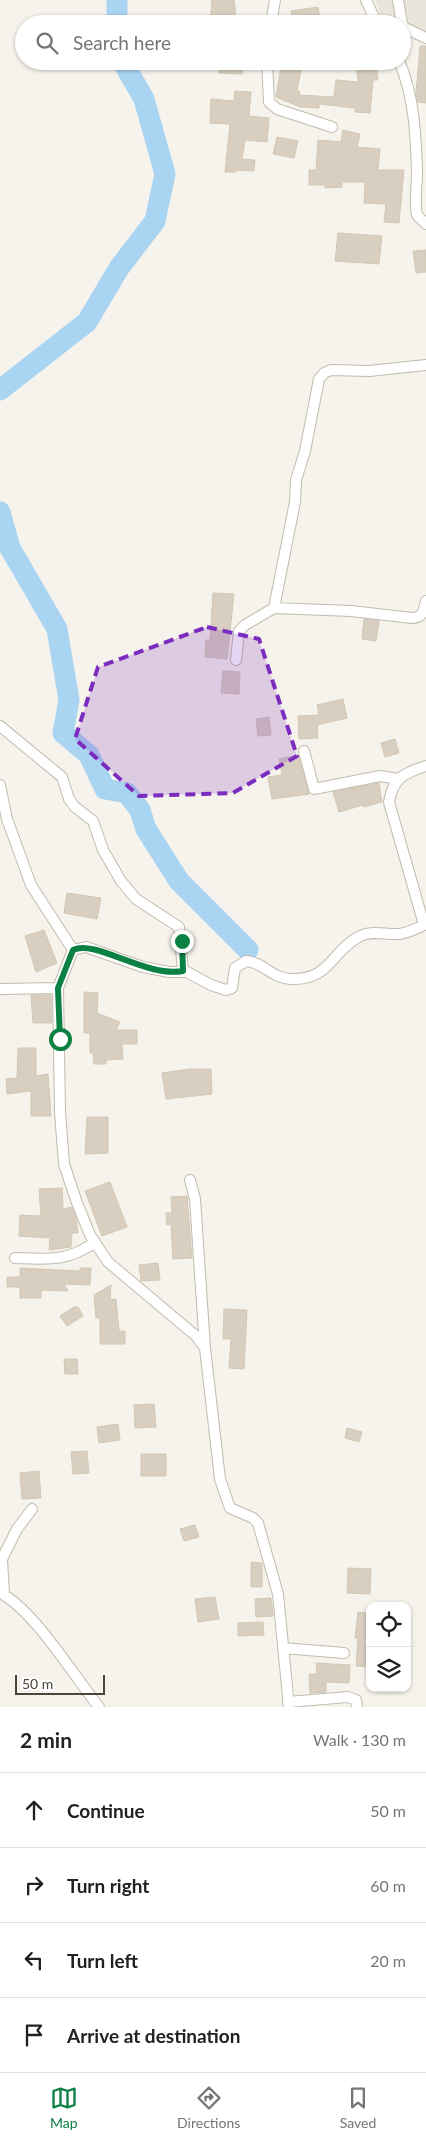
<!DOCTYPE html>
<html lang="en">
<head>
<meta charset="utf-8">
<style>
  :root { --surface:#fff; --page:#f2f2f2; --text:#202124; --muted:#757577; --line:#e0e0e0; --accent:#0b8043 }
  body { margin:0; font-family:Lato,sans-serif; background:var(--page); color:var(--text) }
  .controls { position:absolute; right:15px; bottom:15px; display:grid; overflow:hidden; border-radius:10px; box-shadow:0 1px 4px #0004 }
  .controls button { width:45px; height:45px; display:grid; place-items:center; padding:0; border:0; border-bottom:1px solid var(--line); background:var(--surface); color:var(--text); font:25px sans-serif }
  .scale { position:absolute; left:15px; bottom:12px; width:90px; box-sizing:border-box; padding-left:5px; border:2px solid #4b4439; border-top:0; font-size:14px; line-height:18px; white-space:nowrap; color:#4b4439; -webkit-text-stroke:4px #fff; paint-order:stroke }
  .stop { position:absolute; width:15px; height:15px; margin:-11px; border:4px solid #0b8043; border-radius:50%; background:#fff }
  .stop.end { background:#0b8043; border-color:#fff; box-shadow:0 1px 5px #0008 }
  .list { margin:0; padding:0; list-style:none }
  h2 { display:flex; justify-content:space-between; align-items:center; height:65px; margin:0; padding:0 20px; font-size:21px }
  h2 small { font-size:16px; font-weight:400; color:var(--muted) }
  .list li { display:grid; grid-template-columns:32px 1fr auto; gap:15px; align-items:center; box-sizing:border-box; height:75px; padding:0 20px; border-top:1px solid var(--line) }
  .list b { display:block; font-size:19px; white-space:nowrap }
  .list em { font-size:16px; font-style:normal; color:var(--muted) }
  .icon { flex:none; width:28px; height:28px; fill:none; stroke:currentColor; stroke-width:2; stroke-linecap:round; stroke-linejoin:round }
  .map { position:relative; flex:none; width:426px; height:1707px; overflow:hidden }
  .search { position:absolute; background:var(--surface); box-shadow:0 1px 4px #0004; left:15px; right:15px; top:15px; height:55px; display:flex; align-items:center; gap:12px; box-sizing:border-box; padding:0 18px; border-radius:28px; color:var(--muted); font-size:19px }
  .sheet { height:365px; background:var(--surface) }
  nav { display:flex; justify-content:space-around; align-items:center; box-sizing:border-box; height:70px; border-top:1px solid var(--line); background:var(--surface); font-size:14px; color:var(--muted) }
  nav a { display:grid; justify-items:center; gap:2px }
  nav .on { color:var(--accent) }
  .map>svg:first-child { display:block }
  .residential { fill:#eae5da }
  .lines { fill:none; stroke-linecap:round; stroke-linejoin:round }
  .river { stroke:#a9d4f2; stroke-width:21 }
  .building { fill:#d8cfc1; stroke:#d3c7b4 }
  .minor-casing { stroke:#c2bbae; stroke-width:12 }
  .minor { stroke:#fff; stroke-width:10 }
  .route { stroke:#0b8043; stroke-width:6 }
  .marked { fill:#7b2cbf; fill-opacity:0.2; stroke:#7b2cbf; stroke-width:4; stroke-dasharray:10 6; stroke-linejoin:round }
</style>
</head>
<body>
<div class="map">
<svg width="426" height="1707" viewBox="0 0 426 1707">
  <rect width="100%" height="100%" fill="#f6f3ec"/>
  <path class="residential" d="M375,0H426V32L402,27V24L384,23Z"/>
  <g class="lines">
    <path class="river" d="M117,0V24
      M0,390L87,322L119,268L155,221L165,174L144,99L122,61
      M0,512L10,548L57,629L69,700L63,733L89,755L105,789L127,793L140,810L146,829L179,881L248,950"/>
  </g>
  <path class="building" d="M212,0H234L237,24H210Z
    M318,7L321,24H293L291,11Z
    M420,46H426V103L418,102L416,94Z
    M220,61H243L242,74L219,73Z
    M356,61H376L378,80H373L370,113L355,112V108L319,104V108L300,107L276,97L282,62L302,66L297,90L300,92L299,95L334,97L336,80L358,82Z
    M235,91L251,92L249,116L269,118L267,142L245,140L242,159L255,160L254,171L236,170V172H225L230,124L210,123L211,99L234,101Z
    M343,130L360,134L357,147L380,149L378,170H404L399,223L384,222L386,204L364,203L365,182H342V187L325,188V185H309V170H316L318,140L341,142Z
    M277,137L298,141L294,158L273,154Z
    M338,233L382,236L379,264L335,261Z
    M426,250V272L416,273L413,251Z
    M213,593L234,594L227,659L205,657L206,640H210Z
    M364,619L379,621L376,641L362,639Z
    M223,671L240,672L239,694L221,693Z
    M343,699L347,718L317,725L318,738L299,739L298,716L319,715L317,705Z
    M269,717L271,735L258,736L256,719Z
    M395,739L399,753L385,757L381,743Z
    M298,755L309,794L272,799L268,777L282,775L279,759Z
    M379,783L382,802L364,807L363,805L339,812L333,792Z
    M67,893L101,898L97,919L64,913Z
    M44,930L57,963L36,972L25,936Z
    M84,992L98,993L97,1013L120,1022L116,1030H137V1044H122L123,1059L106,1060V1064H94L93,1053H90V1033H84Z
    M31,995H51L52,1023H33Z
    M18,1048H36V1076L48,1074L51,1116H31V1091L7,1094L6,1079L17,1078Z
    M190,1069H211L212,1094L166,1099L162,1073Z
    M87,1117H108V1153L85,1154Z
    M110,1182L127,1227L102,1236L85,1191Z
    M62,1188L63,1209L72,1207L76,1218L78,1233H72L71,1247L49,1250L50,1238L19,1236L20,1215L41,1216L39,1189Z
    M187,1196L192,1258L173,1259L171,1224L167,1225L166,1213H172L171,1197Z
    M158,1263L160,1280L141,1281L139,1265Z
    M20,1268L80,1271V1268H91L90,1285L64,1284L68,1291L41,1290V1298H20V1287H7V1277H20Z
    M111,1285L110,1300L116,1299L119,1331H125V1344H100V1318H96L94,1295Z
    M74,1307H78L83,1316L67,1326L60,1316Z
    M224,1309L247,1310L244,1369L229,1368L231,1339H223Z
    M64,1359H77L78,1374H65Z
    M154,1404L156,1427L135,1428L134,1405Z
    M118,1424L120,1440L99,1443L97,1427Z
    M347,1428L362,1432L359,1442L345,1438Z
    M87,1451L89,1473L73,1474L71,1452Z
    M141,1454H166V1476H141Z
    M39,1471L41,1498L22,1499L20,1473Z
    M195,1525L199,1537L184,1541L180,1529Z
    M251,1562L262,1563V1587H251Z
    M348,1568L371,1569L370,1594L347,1593Z
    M215,1597L219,1619L198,1622L195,1599Z
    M271,1598L273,1616L256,1617L255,1599Z
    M358,1612L370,1613V1667L356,1666L358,1638H355Z
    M263,1622L264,1635L238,1636V1623Z
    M316,1663L350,1665L349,1683L326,1682V1692L310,1693L309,1674H317Z"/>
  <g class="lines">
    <defs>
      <path id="minor" d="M366,0L377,24
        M398,0L402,24
        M271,24L275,0
        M402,24L405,28L426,38
        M267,61L269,102L277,109L332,127
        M399,61C414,95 416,135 417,172C417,186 414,201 417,215L426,224
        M274,608L295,502L296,480L305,451L319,379L324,373L331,370L369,371L426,365
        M236,660L239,631L245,625L274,608L351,611L412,618C424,617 423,611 426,601
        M0,726L62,777L69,799L75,807L93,821L103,850L121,881L136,899L179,927L183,971
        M304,751L314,789L380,776L398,779
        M0,785L7,819L31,885L73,950
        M0,989L58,988
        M190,1180L195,1199L205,1348
        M15,1258C48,1259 68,1262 95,1242
        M32,1509L17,1529L2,1559L4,1595C37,1615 74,1676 99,1707
        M283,1648L344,1653
        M288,1702L348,1697L356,1700L357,1707
        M289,1707L278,1594L258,1523L253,1518L230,1508L220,1479L205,1348L196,1336L108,1262L90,1235L76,1200L64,1164L60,1112L58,988L73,950L86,947L143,967L169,972H187L211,985L226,990L232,988L235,968L246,961C263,962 273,979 291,979C331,980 331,951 360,936C373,930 386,935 399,934C407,933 416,929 424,925L389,802C393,778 404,773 426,766"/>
    </defs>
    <use href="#minor" class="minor-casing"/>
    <use href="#minor" class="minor"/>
  </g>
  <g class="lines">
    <path class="route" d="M60,1039L58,988L73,950C96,939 146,978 183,971L182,941"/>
  </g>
  <path class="marked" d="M207,627L259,639L297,756L233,793L139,796L75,739L98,667Z"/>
</svg>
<div class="controls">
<button><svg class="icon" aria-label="locate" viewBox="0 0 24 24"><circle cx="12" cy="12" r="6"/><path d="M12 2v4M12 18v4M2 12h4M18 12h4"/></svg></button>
<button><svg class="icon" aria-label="layers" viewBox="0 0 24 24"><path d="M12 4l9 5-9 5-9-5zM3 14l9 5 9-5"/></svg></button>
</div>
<div class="scale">50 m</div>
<div class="stop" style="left:60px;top:1039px"></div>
<div class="stop end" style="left:182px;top:941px"></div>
<div class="search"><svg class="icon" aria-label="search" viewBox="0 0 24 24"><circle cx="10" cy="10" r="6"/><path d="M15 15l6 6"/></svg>Search here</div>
</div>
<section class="sheet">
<h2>2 min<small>Walk · 130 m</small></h2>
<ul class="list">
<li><svg class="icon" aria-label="ahead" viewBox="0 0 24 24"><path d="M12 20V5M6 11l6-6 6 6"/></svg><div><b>Continue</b></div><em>50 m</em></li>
<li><svg class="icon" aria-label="right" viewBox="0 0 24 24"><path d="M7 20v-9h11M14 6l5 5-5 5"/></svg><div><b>Turn right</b></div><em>60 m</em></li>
<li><svg class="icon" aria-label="left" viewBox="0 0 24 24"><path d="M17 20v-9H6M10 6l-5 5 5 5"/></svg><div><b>Turn left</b></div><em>20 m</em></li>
<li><svg class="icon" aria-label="arrive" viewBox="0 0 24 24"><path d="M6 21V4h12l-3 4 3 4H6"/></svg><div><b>Arrive at destination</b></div></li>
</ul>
</section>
<nav>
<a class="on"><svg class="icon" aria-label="map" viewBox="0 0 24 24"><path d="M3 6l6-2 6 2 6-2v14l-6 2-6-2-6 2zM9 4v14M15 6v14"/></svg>Map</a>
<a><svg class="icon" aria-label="directions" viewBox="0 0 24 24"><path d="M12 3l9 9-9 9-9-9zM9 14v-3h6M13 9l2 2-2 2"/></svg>Directions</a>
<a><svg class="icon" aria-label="saved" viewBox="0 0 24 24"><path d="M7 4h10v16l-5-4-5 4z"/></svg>Saved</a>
</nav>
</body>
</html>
